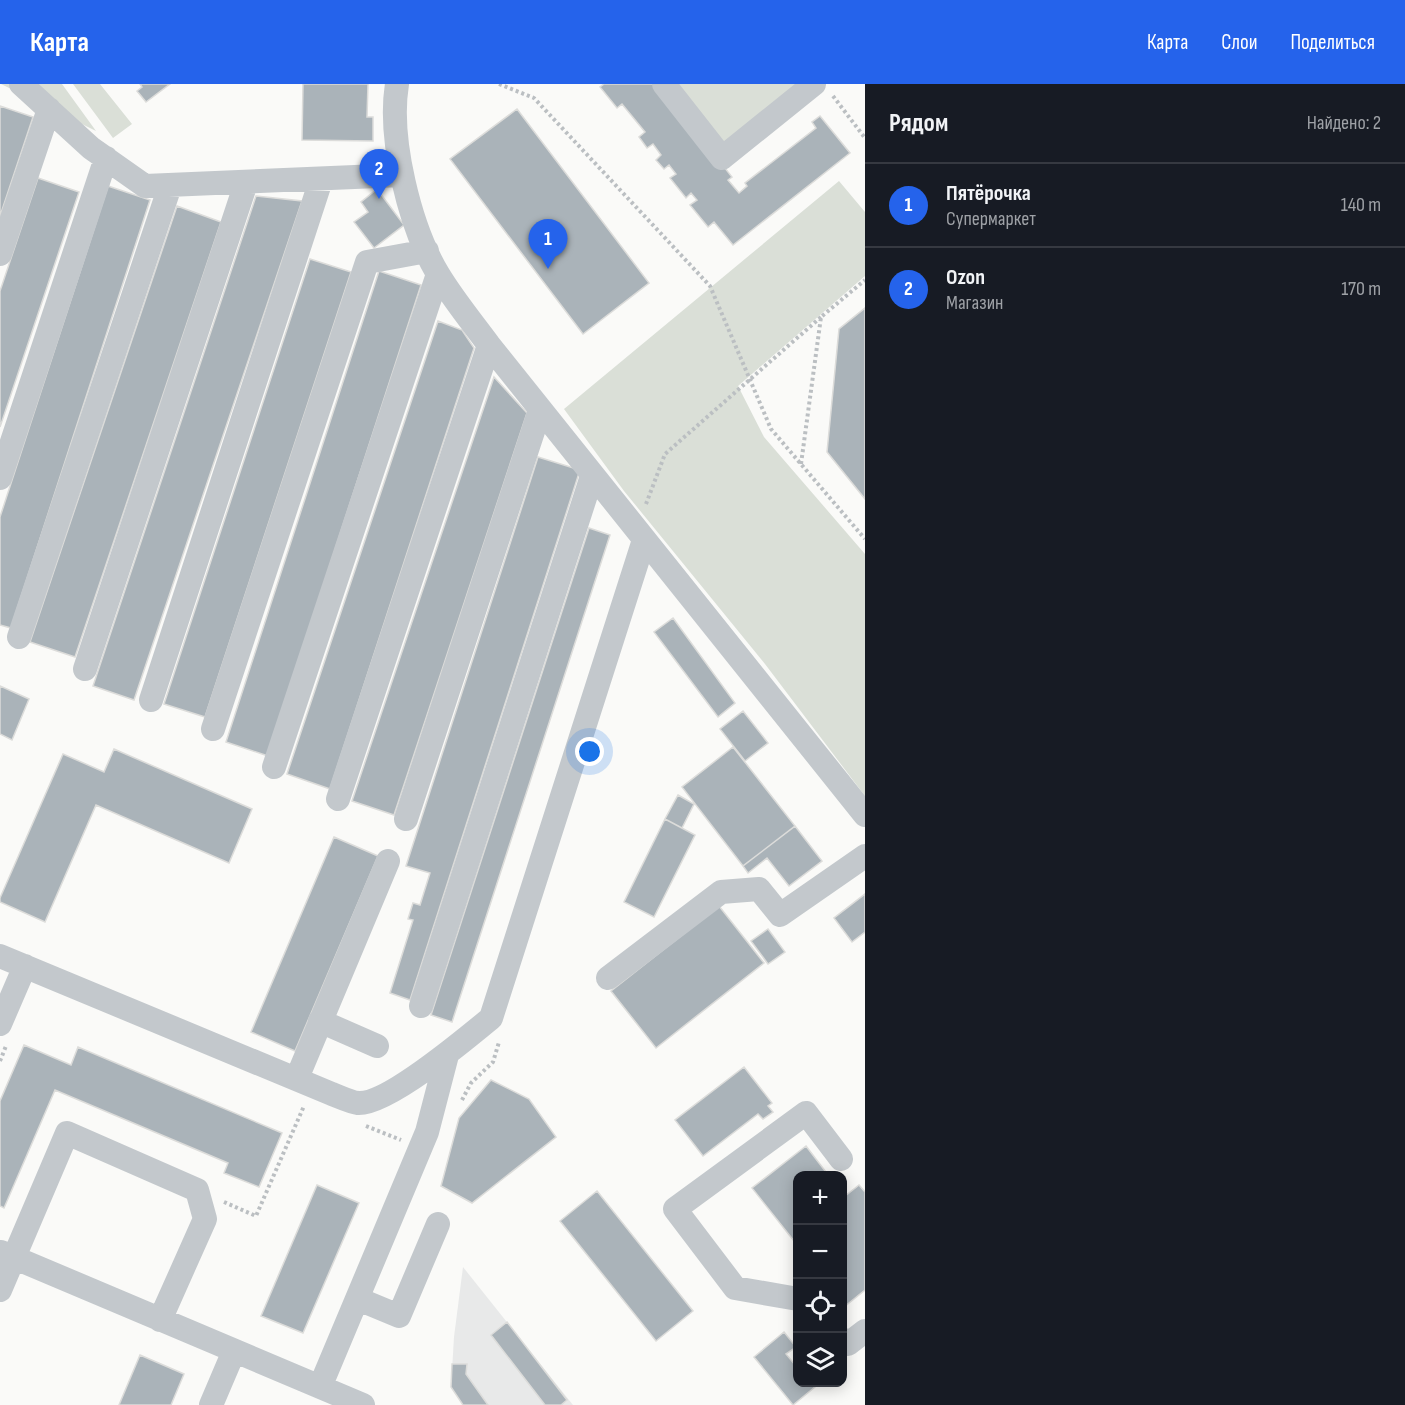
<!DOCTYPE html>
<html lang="ru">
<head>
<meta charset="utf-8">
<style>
  :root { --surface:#171b24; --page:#242831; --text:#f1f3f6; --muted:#9ea1a6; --line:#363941; --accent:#2563eb }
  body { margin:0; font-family:"Sofia Sans Condensed",sans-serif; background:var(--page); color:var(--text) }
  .controls { position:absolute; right:18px; bottom:18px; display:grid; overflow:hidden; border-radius:12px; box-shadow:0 3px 15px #0003 }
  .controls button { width:54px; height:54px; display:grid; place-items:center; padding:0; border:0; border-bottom:2px solid var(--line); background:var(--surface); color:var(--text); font:30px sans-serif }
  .you { position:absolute; left:590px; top:668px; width:21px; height:21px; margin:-15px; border:4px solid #fff; border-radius:50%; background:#1a73e8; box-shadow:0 0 0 9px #1a73e833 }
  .badge { display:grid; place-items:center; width:39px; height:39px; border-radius:50%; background:var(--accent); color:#fff; font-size:20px; font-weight:700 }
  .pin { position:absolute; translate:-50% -50px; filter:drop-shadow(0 2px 3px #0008) }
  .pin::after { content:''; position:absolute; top:32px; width:21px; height:18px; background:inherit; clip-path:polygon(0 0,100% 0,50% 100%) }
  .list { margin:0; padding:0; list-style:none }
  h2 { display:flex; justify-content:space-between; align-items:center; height:78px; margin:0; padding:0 24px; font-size:26px }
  h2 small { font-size:20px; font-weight:400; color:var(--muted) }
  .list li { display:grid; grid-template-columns:39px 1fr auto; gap:18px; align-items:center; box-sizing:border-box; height:84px; padding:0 24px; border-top:2px solid var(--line) }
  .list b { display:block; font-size:22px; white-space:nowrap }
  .list p { margin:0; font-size:20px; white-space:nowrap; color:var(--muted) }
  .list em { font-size:20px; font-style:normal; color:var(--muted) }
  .icon { flex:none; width:33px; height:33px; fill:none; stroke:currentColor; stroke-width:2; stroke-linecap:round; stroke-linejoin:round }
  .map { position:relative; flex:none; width:865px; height:1321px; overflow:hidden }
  header { display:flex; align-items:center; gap:36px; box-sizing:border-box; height:84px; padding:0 30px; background:var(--accent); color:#fff }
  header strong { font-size:28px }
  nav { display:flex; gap:33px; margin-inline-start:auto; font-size:21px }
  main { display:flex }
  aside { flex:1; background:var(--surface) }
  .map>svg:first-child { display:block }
  .built { fill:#e8e9e9 }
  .grass { fill:#dadfd7 }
  .building { fill:#aab3b9; stroke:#dcdcda; stroke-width:1.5 }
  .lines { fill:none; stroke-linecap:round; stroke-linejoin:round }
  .path { stroke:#bbbfc2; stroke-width:4; stroke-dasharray:3 3; stroke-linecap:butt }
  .minor { stroke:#c3c8cc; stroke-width:24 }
</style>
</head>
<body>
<header>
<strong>Карта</strong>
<nav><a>Карта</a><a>Слои</a><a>Поделиться</a></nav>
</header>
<main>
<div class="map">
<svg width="865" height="1321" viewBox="0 0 865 1321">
  <rect width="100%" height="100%" fill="#fafaf8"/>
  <path class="built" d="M463,1183L573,1321H463L451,1303L454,1253Z"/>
  <path class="grass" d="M1,0H62L96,47Z
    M73,0H100L132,40L113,54Z
    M676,0H818L725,71Z
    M839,97L865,128V192L738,302L764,353L865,470V712L765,580L624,407L564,325Z"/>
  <path class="building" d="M140,0H170L146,18L137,7L142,3Z
    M303,0H368L367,33H373V57L302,56Z
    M604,0H659L732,93L728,96L739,109L747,102L745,99L816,44L812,38L820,32L850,69L733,161L714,138L708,143L690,121L697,116L691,109L686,114L670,94L676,90L669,81L664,85L656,76L661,71L653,60L647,64L639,53L645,48L622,20L617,24L600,3Z
    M0,22L33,33L0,132Z
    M517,25L649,199L583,250L450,75Z
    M38,94L79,108L0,343V207Z
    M108,102L150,116L11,544L0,541V433Z
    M377,105L404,141L374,164L354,138L368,128L361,118Z
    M256,112L302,117L134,616L93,602Z
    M177,122L221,138L75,573L30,558Z
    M310,175L351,188L205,633L164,620Z
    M379,187L421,201L268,672L226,658Z
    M865,224V415L827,368L839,245Z
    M438,237L462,246L474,264L330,705L287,690Z
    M494,293L527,329L394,731L352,717Z
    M538,373L580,386L410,916L390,909L413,836L408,835L413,819L420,821L430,789L406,782Z
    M589,444L610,451L452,938L431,931Z
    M673,534L735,619L718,633L654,548Z
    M0,602L29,615L12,656L0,650Z
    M743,627L768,659L745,677L720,645Z
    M733,663L795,742L743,782L682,703Z
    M114,665L252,725L229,779L96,721L45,838L0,818V814L63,670L104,688Z
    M678,711L694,720L682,744L665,735Z
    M665,735L695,751L654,833L624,818Z
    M795,742L822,777L789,802L767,774L748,789L743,782Z
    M334,753L378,772L295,967L251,948Z
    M865,810V848L852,858L834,834Z
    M719,822L764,879L656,964L611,907Z
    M768,845L785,868L768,880L751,857Z
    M24,961L71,981L78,963L282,1049L259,1103L224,1089L228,1079L55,1006L4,1124L0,1122V1017Z
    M744,983L772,1019L768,1022L773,1028L763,1035L758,1030L703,1072L675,1036Z
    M491,996L529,1015L556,1053L472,1119L441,1102L459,1034Z
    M806,1062L829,1092H798V1162L752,1104Z
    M317,1101L359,1119L303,1249L261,1232Z
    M859,1101L865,1108V1206L844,1223L842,1221V1110L845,1112Z
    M597,1107L693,1227L656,1257L560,1137Z
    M507,1238L567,1316L561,1321H545L491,1251Z
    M784,1248L796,1263L786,1270L795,1281L798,1278V1298H821L793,1321L754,1273Z
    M140,1271L184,1290L171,1321H119Z
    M452,1280H467L466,1290L488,1321H463L451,1303Z"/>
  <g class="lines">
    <path class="path" d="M499,0L534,14L710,202L771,345L865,455
      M833,12L865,54
      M801,380L821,233L865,196
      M646,420L665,370L821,233
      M0,977L6,962
      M462,1016L471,999L493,978L499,958
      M366,1042L401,1056
      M224,1118L256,1132L304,1022"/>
    <path class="minor" d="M21,0L91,64L145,102L402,91
      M397,0C388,55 410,143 438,190C453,215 472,238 489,261L865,731
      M664,0L722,74L814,0
      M0,170L49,25
      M0,394L106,74
      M19,553L170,102
      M85,585L246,99
      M151,616L321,96
      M213,645L367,178L427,167
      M274,683L438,190
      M338,715L489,261
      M406,735L540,326
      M0,872L332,1010C340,1013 350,1018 358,1019C387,1021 468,953 491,934L644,456
      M608,894L721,808L759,805L780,831L865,772
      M421,922L592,392
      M320,937L377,962
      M0,940L25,882
      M297,994L388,777
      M1,1168L363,1321
      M0,1206L67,1049L197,1106L205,1135L160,1236
      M358,1215L399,1232L438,1140
      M798,1215L735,1204L675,1125L806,1029L841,1075
      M842,1255L848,1260L865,1247
      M320,1303L427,1048L447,971
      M211,1321L234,1267"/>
  </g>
</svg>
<div class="controls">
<button>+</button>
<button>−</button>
<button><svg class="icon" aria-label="locate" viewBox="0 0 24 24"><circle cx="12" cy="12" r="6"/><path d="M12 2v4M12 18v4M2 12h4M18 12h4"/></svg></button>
<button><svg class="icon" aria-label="layers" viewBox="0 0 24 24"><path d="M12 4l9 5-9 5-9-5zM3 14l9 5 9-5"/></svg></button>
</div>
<div class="you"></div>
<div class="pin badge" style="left:548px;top:185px">1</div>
<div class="pin badge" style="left:379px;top:115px">2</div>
</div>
<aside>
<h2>Рядом<small>Найдено: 2</small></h2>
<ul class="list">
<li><span class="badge">1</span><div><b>Пятёрочка</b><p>Супермаркет</p></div><em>140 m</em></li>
<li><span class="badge">2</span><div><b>Ozon</b><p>Магазин</p></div><em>170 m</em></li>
</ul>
</aside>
</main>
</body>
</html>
